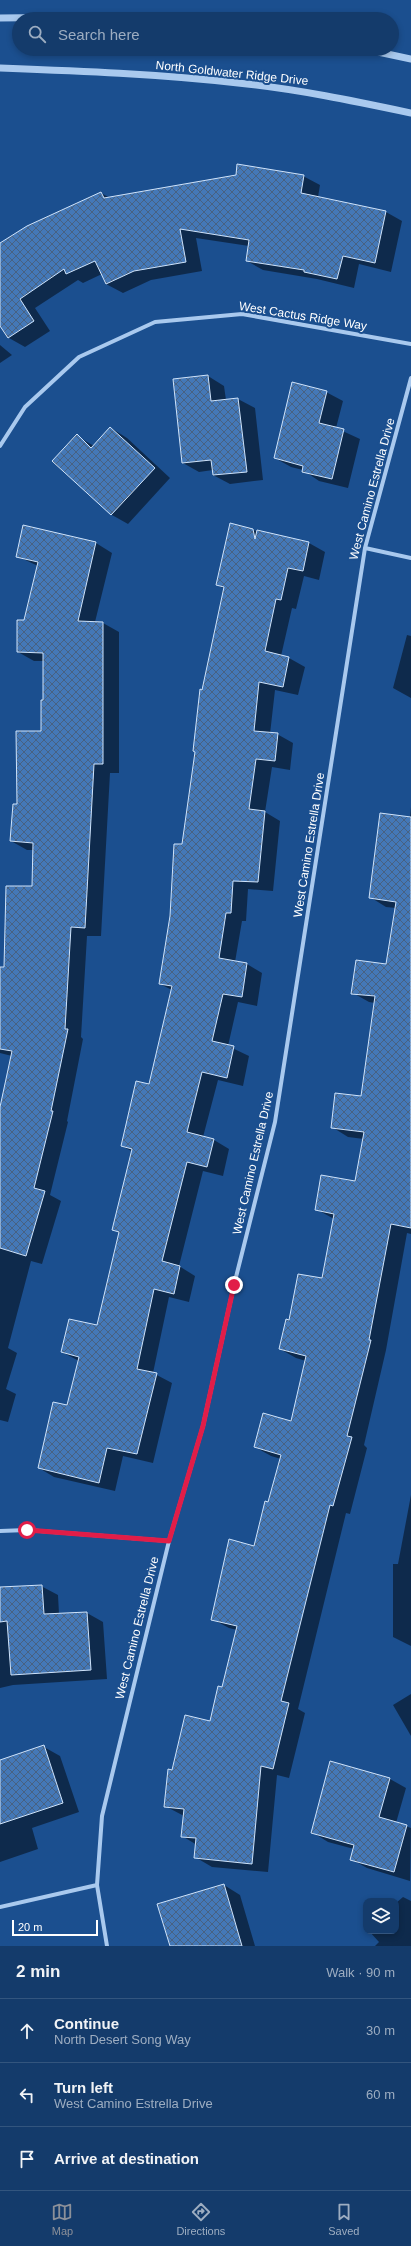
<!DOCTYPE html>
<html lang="en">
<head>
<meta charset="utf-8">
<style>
  :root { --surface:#143b6b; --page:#214673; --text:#f1f3f6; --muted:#9dadc1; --line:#33557e; --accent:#8c9099 }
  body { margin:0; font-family:Arial,sans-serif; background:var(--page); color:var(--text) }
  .controls { position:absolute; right:12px; bottom:12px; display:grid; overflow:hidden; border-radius:8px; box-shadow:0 2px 6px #0003 }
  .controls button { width:36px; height:36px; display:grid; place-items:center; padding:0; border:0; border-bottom:1px solid var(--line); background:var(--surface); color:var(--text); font:20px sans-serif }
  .scale { position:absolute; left:12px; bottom:10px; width:86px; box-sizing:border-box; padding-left:4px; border:2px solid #fff; border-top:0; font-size:11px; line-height:14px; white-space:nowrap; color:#fff; -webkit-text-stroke:3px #1b4f8f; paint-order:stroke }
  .stop { position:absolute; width:12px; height:12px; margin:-9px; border:3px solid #e11d48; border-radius:50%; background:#fff }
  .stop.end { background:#e11d48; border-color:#fff; box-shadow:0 1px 4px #0008 }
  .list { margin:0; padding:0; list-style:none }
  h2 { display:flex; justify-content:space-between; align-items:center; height:52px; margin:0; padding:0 16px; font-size:17px }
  h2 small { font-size:13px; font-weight:400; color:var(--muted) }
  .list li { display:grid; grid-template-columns:26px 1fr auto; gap:12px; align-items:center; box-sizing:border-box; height:64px; padding:0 16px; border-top:1px solid var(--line) }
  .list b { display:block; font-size:15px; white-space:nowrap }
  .list p { margin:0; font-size:13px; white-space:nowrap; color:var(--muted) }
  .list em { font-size:13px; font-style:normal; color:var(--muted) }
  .icon { flex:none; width:22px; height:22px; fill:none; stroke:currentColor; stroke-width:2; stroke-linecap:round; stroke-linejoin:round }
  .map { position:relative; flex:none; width:411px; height:1946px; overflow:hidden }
  .search { position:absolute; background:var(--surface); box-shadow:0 2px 6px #0003; left:12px; right:12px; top:12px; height:44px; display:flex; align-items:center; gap:10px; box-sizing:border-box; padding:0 14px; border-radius:22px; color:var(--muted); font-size:15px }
  .sheet { height:244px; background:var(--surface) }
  nav { display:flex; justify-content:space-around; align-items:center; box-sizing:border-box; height:56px; border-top:1px solid var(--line); background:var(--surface); font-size:11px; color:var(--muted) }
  nav a { display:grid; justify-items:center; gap:2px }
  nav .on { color:var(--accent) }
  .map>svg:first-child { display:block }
  .shadow { fill:#0007 }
  .building { fill:url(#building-cross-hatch); stroke:#cfe3fa }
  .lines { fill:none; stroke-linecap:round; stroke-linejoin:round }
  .minor { stroke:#a9c9ee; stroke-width:4 }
  .tertiary { stroke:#a9c9ee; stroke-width:7 }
  .route { stroke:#e11d48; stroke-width:5 }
  .labels { text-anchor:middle; stroke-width:4; stroke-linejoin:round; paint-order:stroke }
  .street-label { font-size:12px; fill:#fff; stroke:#1b4f8f }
</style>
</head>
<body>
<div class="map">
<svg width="411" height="1946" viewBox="0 0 411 1946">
  <defs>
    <pattern id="building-cross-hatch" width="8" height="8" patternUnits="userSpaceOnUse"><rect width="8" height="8" fill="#4478b7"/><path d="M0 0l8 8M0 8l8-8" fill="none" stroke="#486282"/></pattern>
  </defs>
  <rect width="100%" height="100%" fill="#1b4f8f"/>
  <path class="shadow" d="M303,176L320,185L318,197L386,212L402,221L391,272L359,264L354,288L317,279L263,270L247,261L249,246L196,238L202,271L151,280L123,293L106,284L102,274L83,283L78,280L35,308L50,331L25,347L9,338L0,324V244L101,193L110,198Z
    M0,345L12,355L0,363Z
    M208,376L224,386L226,400L238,399L255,408L263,480L230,484L213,475V470L199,472L183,463Z
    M326,392L343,401L336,428L360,439L348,488L319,481L303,470L291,467L275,458Z
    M111,428L127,438L170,478L128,524L112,515L54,461L77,436L94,446Z
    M253,530L309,543L325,552L319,580L304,576L296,609L292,608L281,656L289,658L305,667L298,695L275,690L270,734H277L293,743L290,770L272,767L265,812L280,821L273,891L248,889L246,921H242L235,962L247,964L262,973L257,1006L238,1002L228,1046L249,1056L243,1086L218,1080L203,1137L214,1140L229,1149L223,1176L203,1171L179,1266L195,1276L189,1302L169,1297L153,1373L172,1383L153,1463L123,1456L115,1491L54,1477L39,1468L68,1406L79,1361L62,1352L98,1327L119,1233L113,1229L133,1152L122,1146L150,1085L172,990L160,984L183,845L203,691L225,589L217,585Z
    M96,543L112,553L95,622L103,623L119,632V773H110L101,936H87L81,1037L83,1039L67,1121L68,1122L50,1195L61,1201L42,1264L31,1261L8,1348L17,1353L6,1389L16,1394L8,1422L0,1420V1110L12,1056L0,1053V969L5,968L32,887L34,850H27L11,841L18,805L42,732L44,661H34L18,652L38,566L17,556Z
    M407,635L411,636V698L393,688Z
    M411,807V1234L407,1233L386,1350L364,1445L367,1448L350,1514L346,1513L298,1709L305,1713L289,1778L277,1775L268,1872L212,1867L195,1857L197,1845L182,1836L184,1816L165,1806L173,1771L211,1722L223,1688L237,1630L229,1628L212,1619L255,1547L281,1459L271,1456L255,1447L292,1422L306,1361L296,1358L280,1349L289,1321L323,1279L334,1219L316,1209L356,1182L364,1139L348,1137L332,1127L362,1098L375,1003L369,1002L353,993L387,965L396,908L386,907L370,897L410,818Z
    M411,1495V1646L393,1637V1564H398Z
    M41,1586L58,1595L59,1614L87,1613L103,1622L107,1679L13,1685L0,1688V1588Z
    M411,1694V1736L393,1705Z
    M44,1747L60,1756L79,1812L32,1828L38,1849L0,1862V1761Z
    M390,1779L406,1788L396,1823L411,1828L410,1881L367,1868L351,1859L354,1849L328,1842L312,1832Z
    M224,1885L240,1895L255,1946H174Z
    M403,1897L411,1901V1946H375L379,1942L369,1931H396V1903Z"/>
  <path class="building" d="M237,164L304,175L301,193L386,211L375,263L343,256L337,279L304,272V270L246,261L249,240L180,229L186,262L134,271L106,284L95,261L66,274L64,269L20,299L34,321L8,338L0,326V243L27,226L101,192L104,198L236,175Z
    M208,375L211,401L238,398L247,472L213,475L211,460L182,463L173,379Z
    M292,382L327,391L319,423L344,429L332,479L302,472L303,466L274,458Z
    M110,427L155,468L111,515L52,461L77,434L91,448Z
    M230,523L253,529L255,539L257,530L309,542L303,571L288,568L281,600L276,599L265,651L289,657L283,687L259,682L254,731L278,733L275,761L256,759L249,809L265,811L258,882L233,881L231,913H226L219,958L247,963L242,997L223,994L212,1041L234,1046L227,1078L202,1072L187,1132L214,1139L207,1167L187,1162L162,1261L180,1266L174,1294L154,1289L137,1369L157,1373L137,1454L107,1448L99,1483L38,1468L53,1402L67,1405L79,1357L61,1352L69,1319L97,1325L119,1232L112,1230L132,1149L121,1146L136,1081L149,1084L172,986L159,984L170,916L174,844H182L195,752L193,751L200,689L202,690L224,587L216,585Z
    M23,525L96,542L78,621L103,622V764H94L85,928L71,927L65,1029H68L51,1111H53L34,1188L45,1191L26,1256L0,1248V1107L12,1051L0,1049V967H4L6,886H32L33,843L10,841L13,804H17L16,731H41V700H43V653L17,652V620H24L38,562L16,557Z
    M380,813L411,817V1228L391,1224L369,1340H371L347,1436L352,1437L333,1506L330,1505L281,1701L289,1703L273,1769L261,1766L252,1864L194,1858L196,1838L181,1837L184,1809L164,1807L168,1769L172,1770L185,1715L210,1721L218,1686L222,1687L237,1626L211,1620L229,1539L254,1546L265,1501L268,1502L281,1455L254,1447L263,1413L291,1421L306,1356L279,1349L286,1319L289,1320L298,1274L322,1278L334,1214L315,1210L321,1175L355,1181L364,1132L331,1128L335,1093L361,1096L375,996L351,994L356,960L386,964L396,902L369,898Z
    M42,1585L44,1614L87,1612L91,1670L11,1675L7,1621L0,1622V1587Z
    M44,1745L63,1803L0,1824V1760Z
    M330,1761L390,1778L379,1817L407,1825L394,1872L350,1860L354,1845L311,1833Z
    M224,1884L242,1946H170L157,1904Z"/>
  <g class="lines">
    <path class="minor" d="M0,446L25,407L79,357L155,322L242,314L411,344
      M365,548L411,558
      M0,1531L27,1530L169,1541
      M0,1907L97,1885
      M107,1946L97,1885L102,1816L169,1541L203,1426L234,1285L275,1122L365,548L411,378"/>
    <path class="tertiary" d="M0,18L87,17L149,19
      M364,49L411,59
      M0,68C80,71 159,74 238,83C297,89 354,101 411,113"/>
  </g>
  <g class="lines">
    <path class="route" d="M27,1530L169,1541L203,1426L234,1285"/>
  </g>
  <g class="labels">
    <g class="street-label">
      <text transform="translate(232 73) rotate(6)" y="4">North Goldwater Ridge Drive</text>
      <text transform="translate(303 316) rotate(9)" y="4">West Cactus Ridge Way</text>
      <text transform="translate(372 489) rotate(-75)" y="4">West Camino Estrella Drive</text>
      <text transform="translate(309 845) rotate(-81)" y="4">West Camino Estrella Drive</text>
      <text transform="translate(253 1163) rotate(-77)" y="4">West Camino Estrella Drive</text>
      <text transform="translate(137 1628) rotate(-76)" y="4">West Camino Estrella Drive</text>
    </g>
  </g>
</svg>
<div class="controls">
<button><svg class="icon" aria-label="layers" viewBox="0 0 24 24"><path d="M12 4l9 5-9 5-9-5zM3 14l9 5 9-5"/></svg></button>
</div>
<div class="scale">20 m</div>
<div class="stop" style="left:27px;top:1530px"></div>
<div class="stop end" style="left:234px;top:1285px"></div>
<div class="search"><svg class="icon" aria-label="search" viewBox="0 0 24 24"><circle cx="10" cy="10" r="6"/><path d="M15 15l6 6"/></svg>Search here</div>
</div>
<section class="sheet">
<h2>2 min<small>Walk · 90 m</small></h2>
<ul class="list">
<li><svg class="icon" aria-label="ahead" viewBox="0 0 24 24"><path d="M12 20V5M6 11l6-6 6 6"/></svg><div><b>Continue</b><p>North Desert Song Way</p></div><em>30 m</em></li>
<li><svg class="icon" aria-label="left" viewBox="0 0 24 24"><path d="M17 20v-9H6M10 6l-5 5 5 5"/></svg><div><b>Turn left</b><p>West Camino Estrella Drive</p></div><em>60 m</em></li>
<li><svg class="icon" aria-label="arrive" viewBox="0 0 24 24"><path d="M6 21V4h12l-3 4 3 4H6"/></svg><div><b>Arrive at destination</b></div></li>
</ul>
</section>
<nav>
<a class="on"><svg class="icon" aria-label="map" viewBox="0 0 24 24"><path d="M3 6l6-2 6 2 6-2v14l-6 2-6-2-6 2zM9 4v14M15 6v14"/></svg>Map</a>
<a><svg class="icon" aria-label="directions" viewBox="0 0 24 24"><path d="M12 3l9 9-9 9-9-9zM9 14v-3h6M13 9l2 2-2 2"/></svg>Directions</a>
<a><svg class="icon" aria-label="saved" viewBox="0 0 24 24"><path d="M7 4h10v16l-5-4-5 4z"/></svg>Saved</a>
</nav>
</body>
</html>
